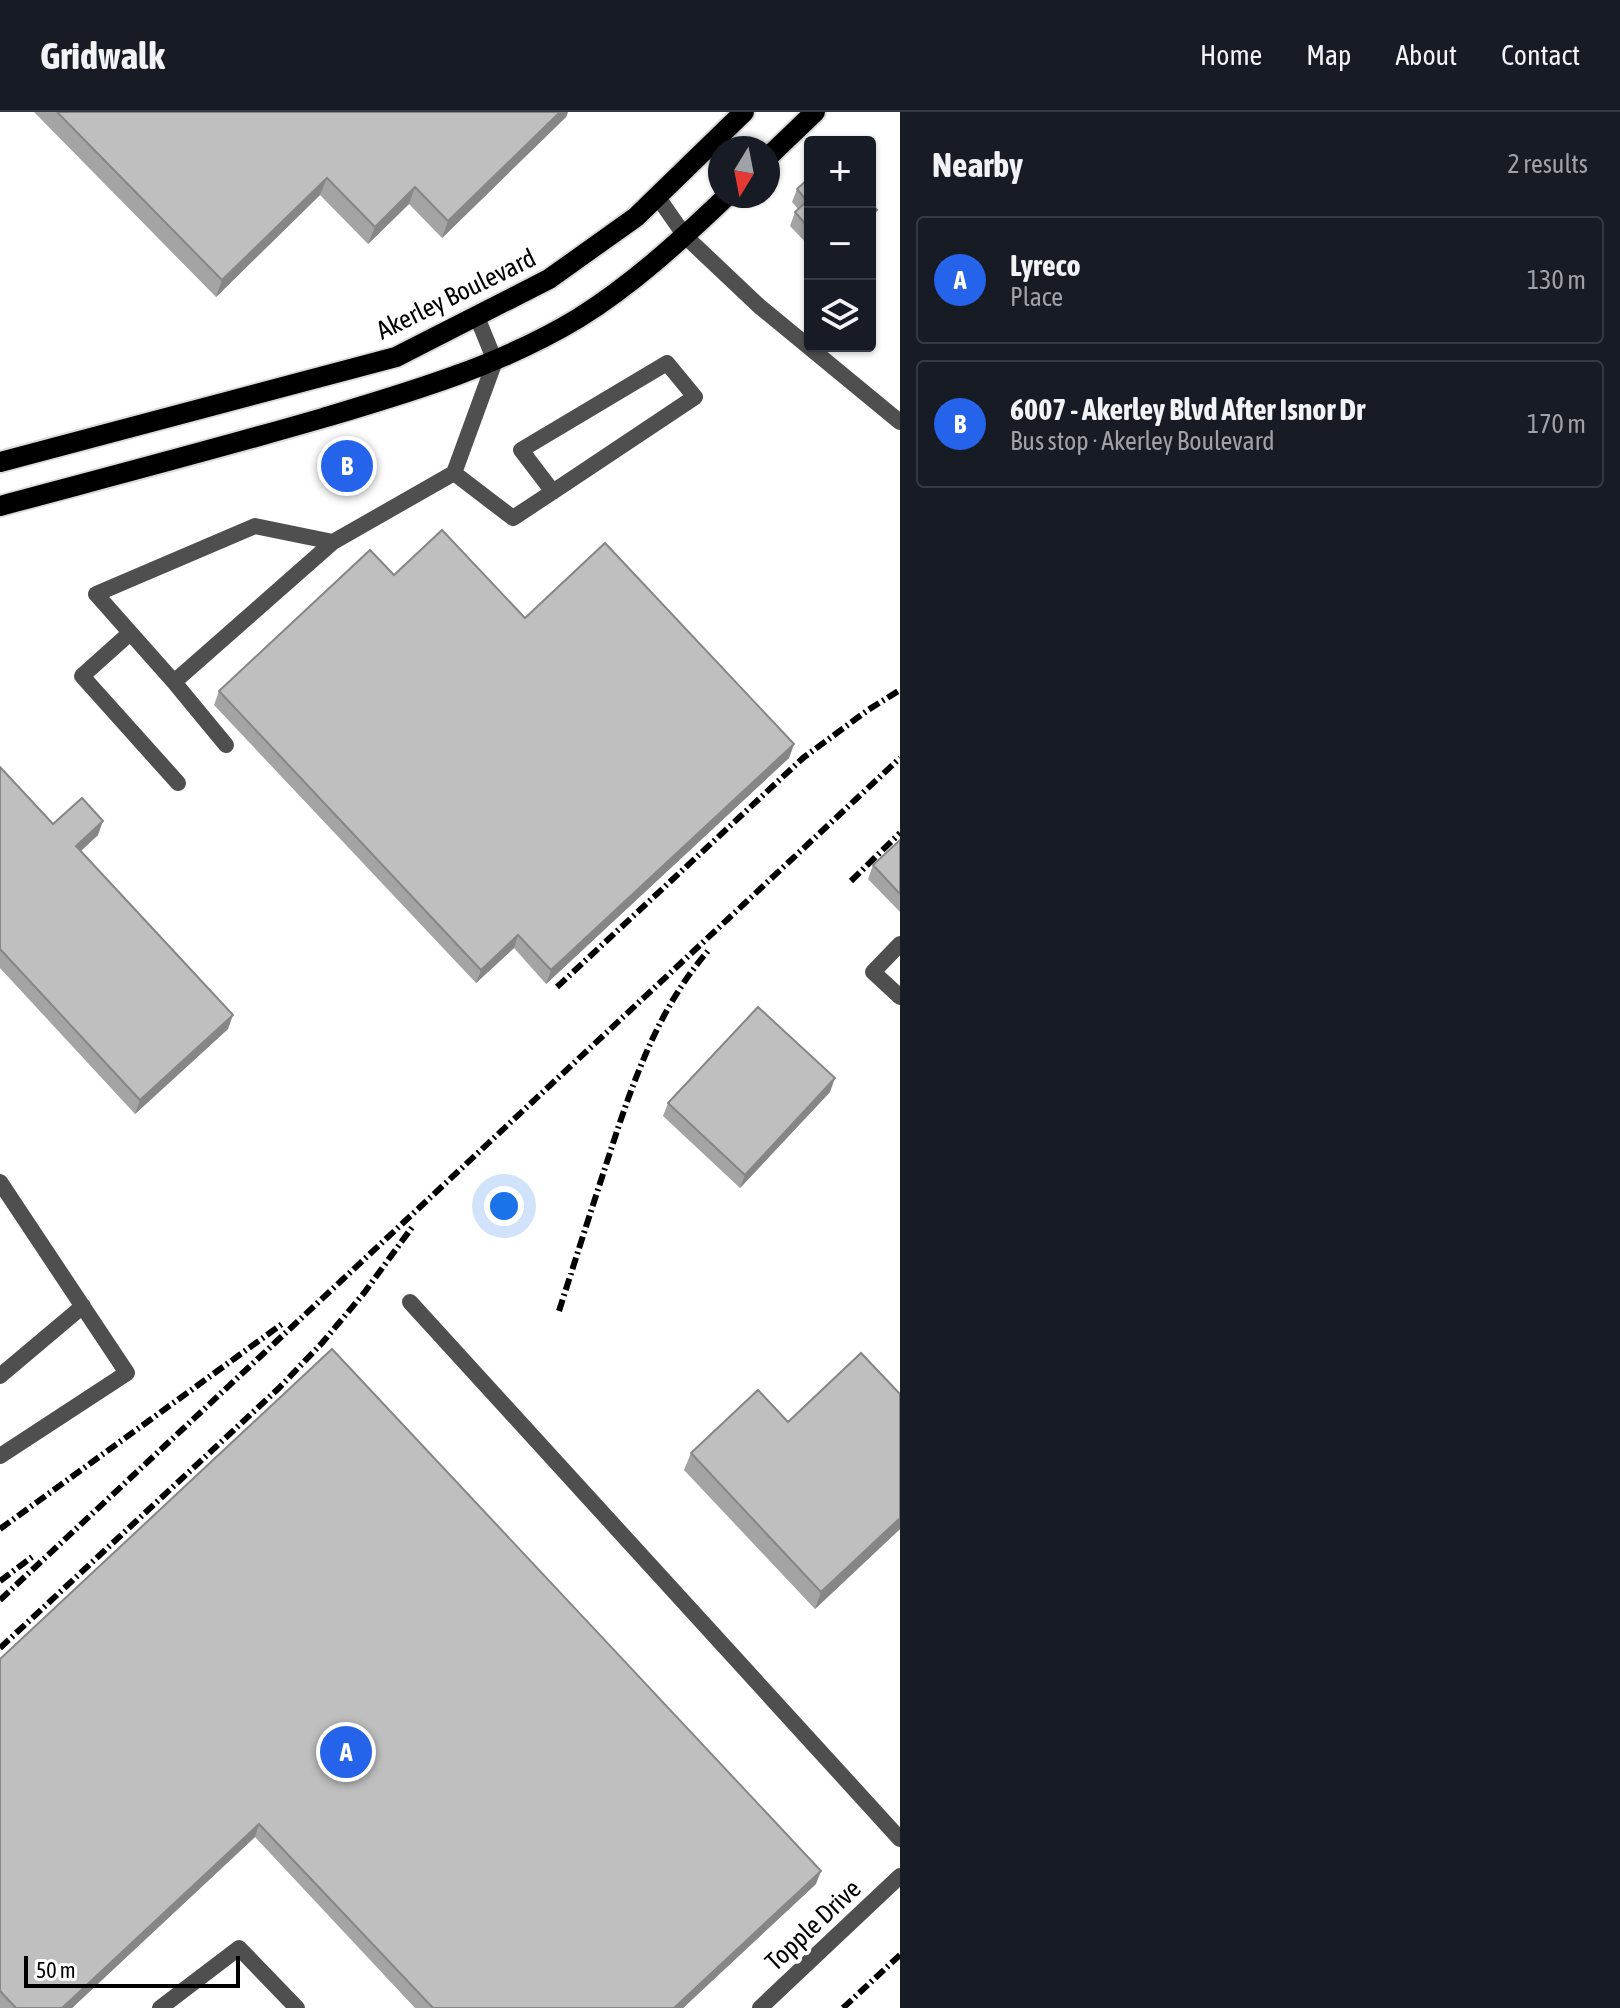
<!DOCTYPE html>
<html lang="en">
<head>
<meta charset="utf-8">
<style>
  :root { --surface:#171b24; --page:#20242c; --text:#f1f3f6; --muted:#9ea1a6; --line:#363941; --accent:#2563eb }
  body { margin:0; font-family:"Asap Condensed",sans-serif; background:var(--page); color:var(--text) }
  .controls { position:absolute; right:24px; top:24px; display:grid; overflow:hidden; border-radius:8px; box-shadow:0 2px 6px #0004 }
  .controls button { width:72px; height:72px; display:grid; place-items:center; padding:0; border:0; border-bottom:2px solid var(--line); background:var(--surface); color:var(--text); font:40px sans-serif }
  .compass { position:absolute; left:708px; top:24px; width:72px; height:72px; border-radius:50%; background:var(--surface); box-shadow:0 2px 6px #0004; rotate:190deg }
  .scale { position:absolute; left:24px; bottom:20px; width:216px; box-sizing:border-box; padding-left:8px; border:4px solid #000; border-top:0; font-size:22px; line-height:28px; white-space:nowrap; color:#000; -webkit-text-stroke:6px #fff; paint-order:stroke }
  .you { position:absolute; left:504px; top:1094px; width:28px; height:28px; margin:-20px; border:6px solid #fff; border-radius:50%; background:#1a73e8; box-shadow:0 0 0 12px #1a73e833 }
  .badge { display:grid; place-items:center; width:52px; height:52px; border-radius:50%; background:var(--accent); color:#fff; font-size:26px; font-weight:700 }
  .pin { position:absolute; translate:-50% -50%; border:4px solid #fff; box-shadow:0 2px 8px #0006 }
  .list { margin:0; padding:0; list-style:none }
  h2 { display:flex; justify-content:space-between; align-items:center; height:104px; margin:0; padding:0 32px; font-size:34px }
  h2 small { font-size:26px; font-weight:400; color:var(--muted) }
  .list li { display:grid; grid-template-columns:52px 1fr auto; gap:24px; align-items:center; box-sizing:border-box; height:128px; margin:0 16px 16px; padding:0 16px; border:2px solid var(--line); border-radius:8px }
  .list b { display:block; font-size:30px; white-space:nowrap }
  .list p { margin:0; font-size:26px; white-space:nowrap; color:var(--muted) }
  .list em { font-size:26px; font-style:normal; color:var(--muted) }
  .icon { flex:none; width:44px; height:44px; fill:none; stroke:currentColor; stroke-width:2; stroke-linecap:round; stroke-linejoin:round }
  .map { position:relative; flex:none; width:900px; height:1896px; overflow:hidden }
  header { display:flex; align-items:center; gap:48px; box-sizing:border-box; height:112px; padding:0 40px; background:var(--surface); border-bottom:2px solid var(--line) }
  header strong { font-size:38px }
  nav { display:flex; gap:44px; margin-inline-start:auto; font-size:28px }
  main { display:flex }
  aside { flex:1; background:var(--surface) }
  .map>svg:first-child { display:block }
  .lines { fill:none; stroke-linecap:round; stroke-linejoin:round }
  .primary-casing { stroke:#dbdbdb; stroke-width:24 }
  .lane { stroke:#4f4f4f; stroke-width:16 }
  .street { stroke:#4f4f4f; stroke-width:16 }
  .primary { stroke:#000; stroke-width:20 }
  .rail { stroke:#000; stroke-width:6; stroke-dasharray:12 4 2 4; stroke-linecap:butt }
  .wall { fill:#a4a4a4 }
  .shaded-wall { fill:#868686 }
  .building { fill:#bfbfbf; stroke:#868686; stroke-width:2 }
  .labels { text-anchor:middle; stroke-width:8; stroke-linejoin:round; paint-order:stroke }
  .street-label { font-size:26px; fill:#000; stroke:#fff }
</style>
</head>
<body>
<header>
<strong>Gridwalk</strong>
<nav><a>Home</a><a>Map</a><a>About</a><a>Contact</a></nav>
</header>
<main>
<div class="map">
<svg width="900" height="1896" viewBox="0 0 900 1896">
  <rect width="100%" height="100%" fill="#fff"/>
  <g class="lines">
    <defs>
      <path id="primary" d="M768,45L815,0
        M0,350L396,245L549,167L636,105L744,0
        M0,394C108,365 216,337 323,306C410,280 499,254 577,207C632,173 681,128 727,84"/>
    </defs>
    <use href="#primary" class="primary-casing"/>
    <path class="lane" d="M657,84L685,124L759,194L900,310
      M477,205L495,249L454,361L513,406C574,366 635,325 695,285L667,251L521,338L553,380
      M333,430L255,414L96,482L174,570L333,430L454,361
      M130,521L82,564L178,671
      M174,570L226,633
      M900,832L873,860L900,885
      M0,1070L127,1261L0,1344
      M410,1190L900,1727
      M0,1264L83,1194
      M160,1896L239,1836L297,1896"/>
    <path class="street" d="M760,1896L900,1764"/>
    <use href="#primary" class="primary"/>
    <path class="rail" d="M851,769L900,721
      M557,875L803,646L868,598L900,578
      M559,1199C574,1152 589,1105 604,1059C629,982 654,901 708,839
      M0,1417L282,1212
      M0,1469L32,1445
      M0,1488L900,646
      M0,1536L279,1276L322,1231L364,1181L413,1114
      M843,1896L900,1843"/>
  </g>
  <path class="wall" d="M34,0H568L566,5L442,126L409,92L368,132L320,83L216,185Z
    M810,65V135L790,114L795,100L798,97L792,90L797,77Z
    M394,463L525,506L794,632L789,646L546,872L514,836L476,871L214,593L219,579Z
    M0,655L53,712L98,723L81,739L228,917L135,1002L0,856Z
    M900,728V800L868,767L873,753Z
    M830,980L740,1076L663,1004L668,991Z
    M900,1282V1417L815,1497L684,1358L691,1341L788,1310Z
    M0,1547L816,1772L683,1896H415L255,1725L72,1896H0Z"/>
  <path class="shaded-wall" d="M560,0H568L566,5L442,126L448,109Z
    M327,66L320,83L216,185L222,168Z
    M415,75L409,92L368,132L375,115Z
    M877,98L872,111L870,113V104Z
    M794,632L789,646L546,872L551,858Z
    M103,709L98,723L71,748L76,734Z
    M518,823L514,836L476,871L481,858Z
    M233,903L228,917L135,1002L140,988Z
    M835,966L830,980L740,1076L745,1063Z
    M900,1406V1417L815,1497L821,1480Z
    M259,1712L255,1725L72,1896H62Z
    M821,1759L816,1772L683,1896H674Z"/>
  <path class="building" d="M57,0H560L448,109L415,75L375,115L327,66L222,168Z
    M810,65V117L795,100L807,89L797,77Z
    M870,91L877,98L870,104Z
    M442,418L525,506L605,431L794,632L551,858L518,823L481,858L219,579L370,438L394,463Z
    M0,655L53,712L82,686L103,709L76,734L233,903L140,988L0,837Z
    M900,728V782L873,753Z
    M758,895L835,966L745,1063L668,991Z
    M332,1237L821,1759L674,1896H433L259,1712L62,1896H16L0,1879V1547Z
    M861,1241L900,1282V1406L821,1480L691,1341L758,1278L788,1310Z"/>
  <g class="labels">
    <g class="street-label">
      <text transform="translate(456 182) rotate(-26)" y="9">Akerley Boulevard</text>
      <text transform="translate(813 1813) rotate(-43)" y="9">Topple Drive</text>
    </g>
  </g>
</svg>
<div class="controls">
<button>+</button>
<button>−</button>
<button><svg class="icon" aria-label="layers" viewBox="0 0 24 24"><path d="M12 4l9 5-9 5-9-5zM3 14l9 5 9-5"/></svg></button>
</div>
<svg class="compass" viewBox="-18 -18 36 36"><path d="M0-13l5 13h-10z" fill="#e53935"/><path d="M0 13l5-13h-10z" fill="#9ea1a6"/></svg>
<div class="scale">50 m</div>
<div class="you"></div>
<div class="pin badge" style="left:346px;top:1640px">A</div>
<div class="pin badge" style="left:347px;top:354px">B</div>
</div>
<aside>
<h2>Nearby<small>2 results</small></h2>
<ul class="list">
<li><span class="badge">A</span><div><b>Lyreco</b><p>Place</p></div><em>130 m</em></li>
<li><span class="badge">B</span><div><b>6007 - Akerley Blvd After Isnor Dr</b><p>Bus stop · Akerley Boulevard</p></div><em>170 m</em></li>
</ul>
</aside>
</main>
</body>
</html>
